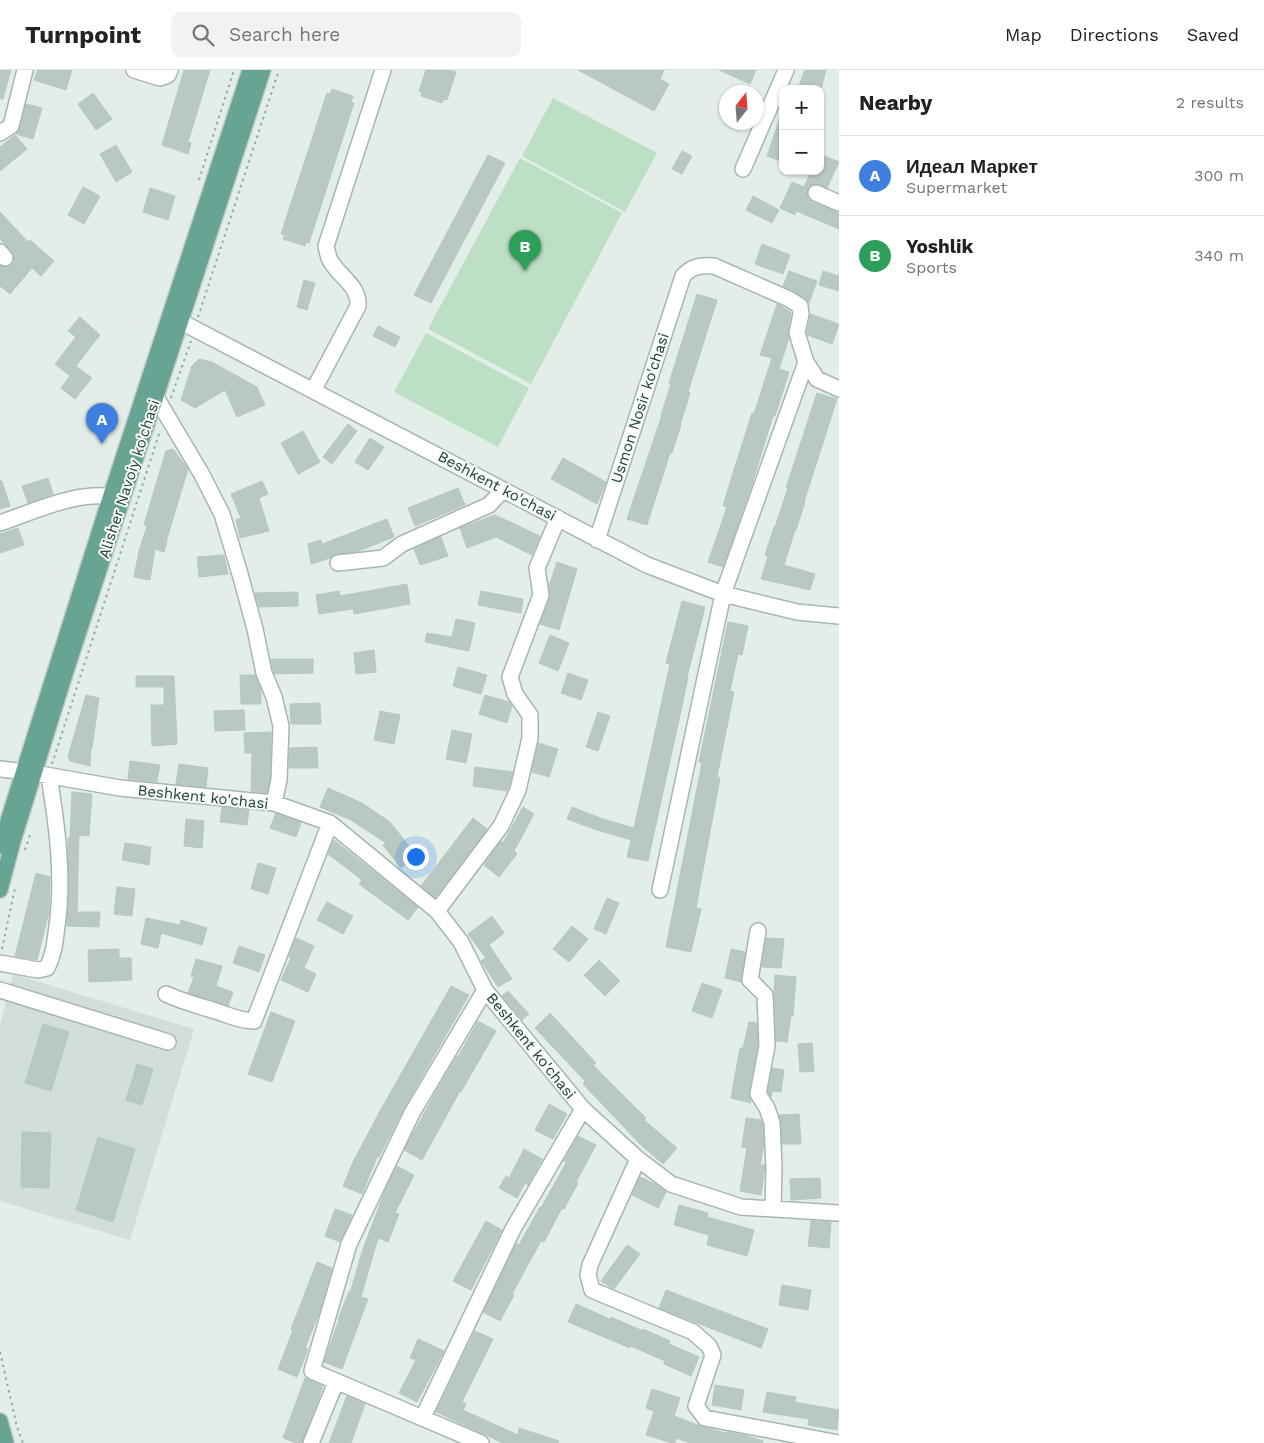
<!DOCTYPE html>
<html lang="en">
<head>
<meta charset="utf-8">
<style>
  :root { --surface:#fff; --page:#f2f2f2; --text:#222; --muted:#767676; --line:#e0e0e0; --accent:#db2777 }
  body { margin:0; font-family:"Work Sans",sans-serif; background:var(--page); color:var(--text) }
  .controls { position:absolute; right:15px; top:15px; display:grid; overflow:hidden; border-radius:10px; box-shadow:0 1px 4px #0004 }
  .controls button { width:45px; height:45px; display:grid; place-items:center; padding:0; border:0; border-bottom:1px solid var(--line); background:var(--surface); color:var(--text); font:25px sans-serif }
  .compass { position:absolute; left:719px; top:15px; width:45px; height:45px; border-radius:50%; background:var(--surface); box-shadow:0 1px 4px #0004; rotate:17deg }
  .you { position:absolute; left:415px; top:786px; width:18px; height:18px; margin:-12px; border:4px solid #fff; border-radius:50%; background:#1a73e8; box-shadow:0 0 0 8px #1a73e833 }
  .badge { display:grid; place-items:center; width:32px; height:32px; border-radius:50%; background:var(--accent); color:#fff; font-size:16px; font-weight:700 }
  .pin { position:absolute; translate:-50% -41px; filter:drop-shadow(0 1px 2px #0008) }
  .pin::after { content:''; position:absolute; top:26px; width:18px; height:15px; background:inherit; clip-path:polygon(0 0,100% 0,50% 100%) }
  .list { margin:0; padding:0; list-style:none }
  h2 { display:flex; justify-content:space-between; align-items:center; height:65px; margin:0; padding:0 20px; font-size:21px }
  h2 small { font-size:16px; font-weight:400; color:var(--muted) }
  .list li { display:grid; grid-template-columns:32px 1fr auto; gap:15px; align-items:center; box-sizing:border-box; height:80px; padding:0 20px; border-top:1px solid var(--line) }
  .list b { display:block; font-size:19px; white-space:nowrap }
  .list p { margin:0; font-size:16px; white-space:nowrap; color:var(--muted) }
  .list em { font-size:16px; font-style:normal; color:var(--muted) }
  .icon { flex:none; width:28px; height:28px; fill:none; stroke:currentColor; stroke-width:2; stroke-linecap:round; stroke-linejoin:round }
  .map { position:relative; flex:none; width:839px; height:1373px; overflow:hidden }
  header { display:flex; align-items:center; gap:30px; box-sizing:border-box; height:70px; padding:0 25px; background:var(--surface); border-bottom:1px solid var(--line) }
  header strong { font-size:24px }
  nav { display:flex; gap:28px; margin-inline-start:auto; font-size:18px }
  .search { width:350px; height:45px; background:var(--page); display:flex; align-items:center; gap:12px; box-sizing:border-box; padding:0 18px; border-radius:10px; color:var(--muted); font-size:19px }
  main { display:flex }
  aside { flex:1; background:var(--surface) }
  .map>svg:first-child { display:block }
  .built { fill:#d2ded8 }
  .green { fill:#bcdfc5 }
  .building { fill:#b9c9c2; stroke:#b6c8c0 }
  .lines { fill:none; stroke-linecap:round; stroke-linejoin:round }
  .minor-casing { stroke:#a6b6b0; stroke-width:18 }
  .major-casing { stroke:#c1cac7; stroke-width:18 }
  .path { stroke:#84b2a3; stroke-width:2; stroke-dasharray:2.5 4; stroke-linecap:butt }
  .minor { stroke:#fff; stroke-width:15 }
  .major { stroke:#67a494; stroke-width:15 }
  .labels { text-anchor:middle; stroke-width:4; stroke-linejoin:round; paint-order:stroke }
  .street-label { font-size:15px; fill:#234038; stroke:#f5faf7 }
</style>
</head>
<body>
<header>
<strong>Turnpoint</strong>
<div class="search"><svg class="icon" aria-label="search" viewBox="0 0 24 24"><circle cx="10" cy="10" r="6"/><path d="M15 15l6 6"/></svg>Search here</div>
<nav><a>Map</a><a>Directions</a><a>Saved</a></nav>
</header>
<main>
<div class="map">
<svg width="839" height="1373" viewBox="0 0 839 1373">
  <rect width="100%" height="100%" fill="#e4eee9"/>
  <path class="built" d="M13,904L194,959L130,1170L0,1131V955Z"/>
  <path class="green" d="M553,28L657,83L625,142L522,86Z
    M520,88L622,143L531,314L428,259Z
    M426,263L529,318L498,377L394,322Z"/>
  <path class="building" d="M0,0H11L3,29H0Z
    M38,0H72L66,20L34,10Z
    M184,0H210L188,72L191,73L188,84L162,75Z
    M426,0H450L456,2L447,30L444,29L442,33L421,26L422,22L419,21Z
    M578,0H664L660,9L669,14L654,41Z
    M719,0H756L750,14Z
    M805,0H826L821,19H798Z
    M332,19L353,26L351,32L354,33L309,173L306,172L305,176L283,169L285,165L281,164L327,23L330,24Z
    M93,23L112,49L96,60L78,34Z
    M26,34L42,38L33,69L16,64L20,58Z
    M781,45H783V92L767,86Z
    M15,65L27,79L0,101V77Z
    M116,75L132,102L116,112L100,84Z
    M682,81L692,86L682,104L672,99Z
    M820,84L839,92L827,118L814,114L808,119L807,125L812,132L839,142V159L796,141L795,145L780,138L792,112L804,117L811,101H820Z
    M488,85L505,93L431,233L414,225Z
    M83,117L100,126L84,154L68,145Z
    M150,118L175,126L168,150L143,142Z
    M753,126L779,140L772,153L746,140Z
    M0,142L28,172L30,170L54,191L41,206L32,198L10,224L0,216V196L6,197L11,195L14,192V187L12,182L0,169Z
    M762,174L790,185L783,204L755,194Z
    M789,201L817,211L809,233L805,228L783,216Z
    M823,201L839,206V221L819,215Z
    M304,210L315,213L307,240L297,237Z
    M697,224L717,230L688,322L690,323L680,355H681L672,383H670L647,455L627,449L662,345H661L671,314L669,313Z
    M777,234L791,242L788,261L789,268L779,299L789,302L775,346H773L752,414L723,497L708,492L727,437L723,436L733,403L752,343L754,344L772,288L760,285Z
    M810,244L839,254L832,274L807,265Z
    M80,247L100,265L76,296L92,308L75,329L61,318L70,306L55,294L76,267L68,261Z
    M378,256L400,267L395,277L373,266Z
    M199,289L212,292L257,317L265,335L237,347L225,320L195,338L181,330L192,296Z
    M817,323L837,329L804,432H805L796,460H795L784,495L815,504L810,520L761,509L768,486L765,485L774,457H775L788,418H786Z
    M348,354L357,361L332,394L323,387Z
    M303,361L320,392L298,404L281,373Z
    M370,368L384,377L368,400L355,392Z
    M173,379L188,399L166,472H167L164,482L155,479L150,510L134,507L139,481L147,456L144,455L156,414L166,381Z
    M563,388L606,412L597,434L551,409Z
    M48,408L53,424L28,433L22,416Z
    M0,411H2L10,436L0,439Z
    M262,411L268,424L259,428L269,461L240,468L236,450L241,448L231,424Z
    M458,418L465,435L415,456L408,438Z
    M495,445L540,466L532,485L496,467L467,478L460,458Z
    M387,449L394,467L356,482L336,484L330,488L311,494L308,474L321,470L322,474Z
    M18,458L24,475L0,483V464Z
    M441,467L448,486L420,495L414,479Z
    M224,485L228,504L199,507L197,487Z
    M557,492L577,499L559,560L540,554L550,528L549,516Z
    M407,514L410,534L354,544L353,539L319,544L316,525L339,521L340,526Z
    M481,521L523,529L521,543L478,535Z
    M298,522V536L259,537L255,523Z
    M682,531L705,537L687,607H688L682,636L648,791L627,787L631,770L594,759L567,749L572,737L603,749L634,758L670,594L666,593Z
    M456,549L475,553L469,581L425,572L427,563L452,567Z
    M728,552L748,556L742,585L738,584L730,621L734,622L717,707L720,708L696,838L701,839L691,882L666,877L702,693L699,692Z
    M550,565L569,573L558,601L539,593Z
    M374,580L376,602L356,604L354,583Z
    M271,589H313V603L274,604Z
    M458,597L487,605L481,624L453,616Z
    M568,603L588,610L581,630L561,623Z
    M240,605H255L261,620V634H241Z
    M136,606H174L177,674L152,676L151,635H164V617H136Z
    M86,625L99,628L92,678H91L90,696L70,691L68,686Z
    M485,625L509,632L512,636L507,653L479,644Z
    M320,633L321,654H291L290,634Z
    M244,640L245,660L215,661L214,641Z
    M380,641L400,645L394,674L374,670Z
    M598,642L610,646L598,681L586,677Z
    M452,660L472,664L466,693L446,689Z
    M271,662L270,709L267,723L251,721L252,683H245L244,663Z
    M538,673L558,679L549,707L532,702Z
    M317,677L318,698H289L290,678Z
    M130,691L160,695L157,712L128,709Z
    M179,694L208,698L206,717L176,714Z
    M475,697L513,702L507,721L473,716Z
    M328,718L362,733L390,752L417,786L401,798L383,775L386,773L351,750L320,737Z
    M72,722L92,724L89,766L79,765L77,842H100L99,857L67,856L69,819L68,768H70Z
    M222,737L249,740L247,755L220,752Z
    M523,737L534,744L514,781L517,784L499,807L484,795L501,771L503,773Z
    M276,743L301,753L296,767L270,758Z
    M473,748L487,759L435,828L421,816Z
    M186,749L204,751L202,778L184,776Z
    M334,770L418,837L408,850L359,814L362,810L328,784Z
    M125,773L151,777L149,795L122,790Z
    M258,793L276,798L268,824L251,819Z
    M36,803L50,807L49,842L37,890L15,886Z
    M117,817L135,819L132,846L114,844Z
    M607,828L619,833L606,864L594,859Z
    M327,832L353,846L343,864L317,850Z
    M492,846L504,863L489,875L512,909L498,917L481,891L486,888L468,864Z
    M146,848L180,855L181,850L207,858L202,875L161,863L158,878L141,874Z
    M572,856L588,869L569,892L553,879Z
    M296,868L314,876L304,898L316,904L308,922L281,910L291,888L289,887Z
    M766,868L784,869L781,898L762,897Z
    M239,876L265,885L259,902L233,893Z
    M119,879V888H131L132,910L89,912L88,880Z
    M731,879L745,882L741,912L725,908Z
    M196,889L222,896L216,916L233,922L228,936L188,923L194,907L191,906Z
    M599,890L620,911L605,926L584,905Z
    M775,905L796,907L793,946H791L787,972L776,971L774,923Z
    M702,913L722,920L712,948L692,941Z
    M451,916L469,925L404,1038L379,1087H377L362,1124L343,1116L354,1090L380,1041Z
    M508,921L529,944L522,950L502,926Z
    M271,942L295,951L272,1012L248,1004Z
    M550,943L596,993L593,995L646,1048L644,1050L677,1078L663,1094L641,1075L583,1014L585,1011L535,958Z
    M478,951L496,961L461,1022L460,1021L422,1090L404,1080L438,1018L457,986L458,987Z
    M749,952L757,953L758,975L749,1022L751,1033L731,1028L740,978H743Z
    M43,954L69,962L51,1021L25,1013Z
    M812,973L814,1001L800,1002L798,974Z
    M137,994L153,999L142,1035L126,1030Z
    M772,998L784,1000L781,1022L772,1021L771,1027L768,1022Z
    M549,1034L567,1044L553,1069L535,1060Z
    M799,1044L801,1074H782L781,1052L779,1045Z
    M746,1048L761,1050L763,1055L764,1074L760,1095H765L764,1102L761,1125L740,1121L747,1078L742,1077Z
    M22,1062L51,1063L49,1118L21,1117Z
    M578,1066L596,1075L576,1112L578,1113L564,1139L562,1138L544,1172L541,1171L512,1224L514,1225L500,1251L483,1242L516,1174L519,1175L540,1137L541,1138L566,1093L564,1091Z
    M98,1067L135,1079L113,1152L76,1140Z
    M524,1079L542,1089L528,1115L525,1113L517,1128L499,1118L506,1106L509,1108Z
    M397,1096L414,1105L395,1143L399,1144L388,1172L378,1168L361,1227L368,1229L342,1299L324,1292L339,1250L338,1249L349,1222L350,1223L362,1182L384,1123Z
    M640,1107L655,1114L666,1122L658,1138L632,1125Z
    M820,1108L821,1128L791,1130L790,1109Z
    M679,1135L708,1143L707,1147L754,1160L747,1186L707,1175L709,1165L674,1155Z
    M335,1139L352,1145L340,1172L325,1166Z
    M486,1151L502,1160L471,1220L453,1211Z
    M811,1151L831,1152L829,1178L808,1176Z
    M627,1175L640,1184L614,1219L601,1211Z
    M317,1192L332,1198L320,1241L305,1278L308,1279L297,1307L278,1299L293,1260L291,1259Z
    M782,1215L811,1220L808,1240L779,1235Z
    M666,1220L768,1259L761,1278L659,1238Z
    M576,1234L610,1249L611,1247L643,1261V1259L670,1271L669,1274L699,1287L691,1306L664,1294L665,1291L631,1276L630,1278L568,1252Z
    M475,1261L493,1269L462,1332L466,1334L463,1340L518,1365L519,1358L559,1371L558,1373H503L436,1342Z
    M418,1269L444,1281L417,1332L399,1323L416,1290L410,1288Z
    M305,1308L323,1316L302,1373H296L283,1368Z
    M715,1315L744,1320L741,1340L712,1335Z
    M652,1319L680,1328L674,1346L703,1357L726,1363V1362L744,1365L763,1371V1373H690L676,1368L675,1373H672L646,1365L654,1341L646,1338Z
    M767,1322L796,1327L795,1332L839,1340L837,1360L808,1355L809,1349L763,1342Z
    M347,1326L365,1334L355,1362L351,1373H329Z"/>
  <g class="lines">
    <defs>
      <path id="minor" d="M134,0L160,8L168,5L170,0
        M0,63L11,56L25,0
        M743,99L786,0
        M816,123L839,133
        M0,182L5,188
        M170,246L647,495L723,524L797,542L839,546
        M150,317L201,403L222,444L240,504L255,559L264,603L274,627L281,656L279,710L274,733
        M314,319L358,236C360,215 337,206 329,188C328,185 327,180 326,176L383,0
        M0,453C35,441 85,417 121,429
        M597,470L683,206C692,196 701,195 714,196L789,229L800,236L801,244L797,263L806,292L817,309L839,319
        M338,493L383,488L402,474L489,435L503,420
        M0,699L34,703L120,718L274,733L330,753L437,841L461,872L485,920L583,1039L638,1089L671,1114L741,1137L839,1143
        M660,820L723,524L806,292
        M437,841L501,756L518,720L530,668V645L515,624L510,607L541,525L537,498L558,448
        M758,861L750,910L765,925L767,976L758,1024L767,1038L772,1053L774,1097L773,1139
        M0,893L38,900L47,898C54,885 55,871 57,856C64,806 57,756 49,706
        M0,920L168,972
        M166,924C181,931 196,935 212,940C227,944 238,951 254,951L330,753
        M638,1089L590,1195L588,1205L592,1220L693,1262L709,1276L713,1285L696,1336L705,1348L838,1373
        M423,1347L513,1159L583,1039
        M311,1373L336,1312
        M481,1373L312,1301L349,1174L412,1043L485,920"/>
      <path id="major" d="M0,776L111,425L250,0
        M0,820L13,771L65,604L263,0
        M0,1351L6,1373"/>
    </defs>
    <use href="#minor" class="minor-casing"/>
    <use href="#major" class="major-casing"/>
    <path class="path" d="M199,110L234,0
      M198,247L279,0
      M171,328L191,271
      M52,694L160,361
      M25,780L30,765
      M2,879L15,818
      M0,1282L17,1357L23,1373"/>
    <use href="#minor" class="minor"/>
    <use href="#major" class="major"/>
  </g>
  <g class="labels">
    <g class="street-label">
      <text transform="translate(640 338) rotate(-72)" y="5">Usmon Nosir ko'chasi</text>
      <text transform="translate(129 409) rotate(-72)" y="5">Alisher Navoiy ko'chasi</text>
      <text transform="translate(497 416) rotate(28)" y="5">Beshkent ko'chasi</text>
      <text transform="translate(203 727) rotate(6)" y="5">Beshkent ko'chasi</text>
      <text transform="translate(531 976) rotate(51)" y="5">Beshkent ko'chasi</text>
    </g>
  </g>
</svg>
<div class="controls">
<button>+</button>
<button>−</button>
</div>
<svg class="compass" viewBox="-18 -18 36 36"><path d="M0-13l5 13h-10z" fill="#e53935"/><path d="M0 13l5-13h-10z" fill="#767676"/></svg>
<div class="you"></div>
<div class="pin badge" style="left:102px;top:374px;background:#3f7fe0">A</div>
<div class="pin badge" style="left:525px;top:201px;background:#2e9e5b">B</div>
</div>
<aside>
<h2>Nearby<small>2 results</small></h2>
<ul class="list">
<li><span class="badge" style="background:#3f7fe0">A</span><div><b>Идеал Маркет</b><p>Supermarket</p></div><em>300 m</em></li>
<li><span class="badge" style="background:#2e9e5b">B</span><div><b>Yoshlik</b><p>Sports</p></div><em>340 m</em></li>
</ul>
</aside>
</main>
</body>
</html>
